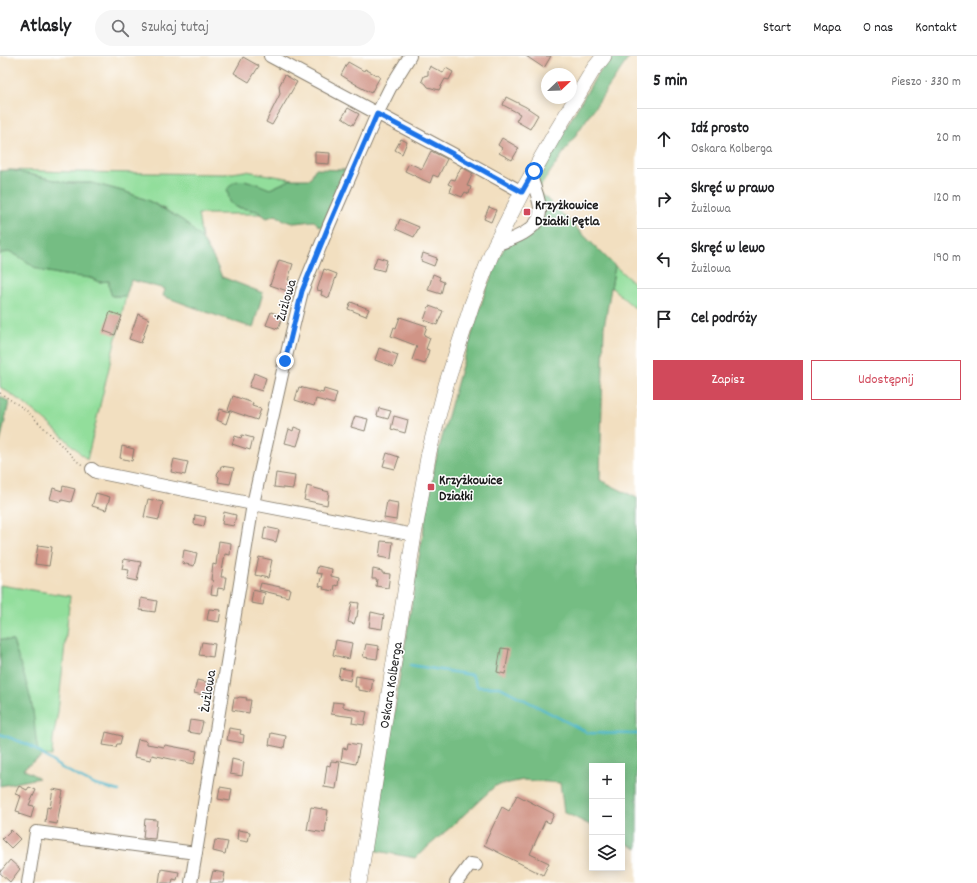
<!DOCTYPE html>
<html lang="pl">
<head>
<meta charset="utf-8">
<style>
  :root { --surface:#fff; --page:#f6f6f6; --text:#202124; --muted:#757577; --line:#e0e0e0; --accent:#d1495b }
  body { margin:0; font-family:Dekko,sans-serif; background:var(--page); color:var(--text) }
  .controls { position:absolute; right:12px; bottom:12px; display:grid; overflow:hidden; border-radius:0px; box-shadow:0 2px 10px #0003 }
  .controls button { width:36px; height:36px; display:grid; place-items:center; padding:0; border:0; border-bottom:1px solid var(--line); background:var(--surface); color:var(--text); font:20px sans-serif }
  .compass { position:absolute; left:541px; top:12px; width:36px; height:36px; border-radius:50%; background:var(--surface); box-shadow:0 2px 10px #0003; rotate:67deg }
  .stop { position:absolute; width:12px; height:12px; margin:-9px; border:3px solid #1a73e8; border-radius:50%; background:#fff }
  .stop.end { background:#1a73e8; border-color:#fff; box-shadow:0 1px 4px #0008 }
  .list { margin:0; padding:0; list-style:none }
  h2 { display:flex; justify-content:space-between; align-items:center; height:52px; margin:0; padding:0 16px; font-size:17px }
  h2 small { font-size:13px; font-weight:400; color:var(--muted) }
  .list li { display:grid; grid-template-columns:26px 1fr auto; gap:12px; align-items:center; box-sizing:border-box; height:60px; padding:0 16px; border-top:1px solid var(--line) }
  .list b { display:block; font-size:15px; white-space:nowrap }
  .list p { margin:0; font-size:13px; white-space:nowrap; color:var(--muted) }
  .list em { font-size:13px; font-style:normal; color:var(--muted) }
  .actions { display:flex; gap:8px; padding:12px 16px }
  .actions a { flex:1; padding:9px 0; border:1px solid var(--accent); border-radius:0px; text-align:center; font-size:14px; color:var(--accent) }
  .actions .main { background:var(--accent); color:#fff }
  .icon { flex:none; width:22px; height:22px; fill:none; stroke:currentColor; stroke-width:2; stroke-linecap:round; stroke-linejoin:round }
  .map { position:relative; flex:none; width:637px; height:827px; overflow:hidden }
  header { display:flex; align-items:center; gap:24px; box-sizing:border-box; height:56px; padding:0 20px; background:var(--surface); border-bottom:1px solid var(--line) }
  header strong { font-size:19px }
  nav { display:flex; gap:22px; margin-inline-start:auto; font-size:14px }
  .search { width:280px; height:36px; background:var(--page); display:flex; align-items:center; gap:10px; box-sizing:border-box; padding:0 14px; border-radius:22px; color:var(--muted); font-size:15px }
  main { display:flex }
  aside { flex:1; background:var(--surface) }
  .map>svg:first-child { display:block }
  .green { fill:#92de9b; stroke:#577d5c }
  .forest { fill:#75bd83; stroke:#486c50 }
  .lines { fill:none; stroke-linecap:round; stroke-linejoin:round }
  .stream { stroke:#4cb6ca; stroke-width:2.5 }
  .building { fill:#d09486 }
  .minor-casing { stroke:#877e6e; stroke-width:14 }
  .major-casing { stroke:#877e6e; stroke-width:16 }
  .path { stroke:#877e6e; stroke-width:1.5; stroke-dasharray:1 3; stroke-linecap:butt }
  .minor { stroke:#fff; stroke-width:12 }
  .major { stroke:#fff; stroke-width:15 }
  .route { stroke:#1a73e8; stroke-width:5 }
  .poi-dot { fill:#d1495b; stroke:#fff; stroke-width:1.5 }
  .labels { text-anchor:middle; stroke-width:3; stroke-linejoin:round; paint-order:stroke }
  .poi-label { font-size:14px; font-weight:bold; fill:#1c1c1c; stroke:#fff; text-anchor:start }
  .street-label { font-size:14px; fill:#1c1c1c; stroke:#fff }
</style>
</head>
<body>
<header>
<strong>Atlasly</strong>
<div class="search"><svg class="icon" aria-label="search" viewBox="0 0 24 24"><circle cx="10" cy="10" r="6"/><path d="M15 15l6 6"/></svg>Szukaj tutaj</div>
<nav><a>Start</a><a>Mapa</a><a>O nas</a><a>Kontakt</a></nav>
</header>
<main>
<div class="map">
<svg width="637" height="827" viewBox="0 0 637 827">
  <rect width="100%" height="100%" fill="#fff"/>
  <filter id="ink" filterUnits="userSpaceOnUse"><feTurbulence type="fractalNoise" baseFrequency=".025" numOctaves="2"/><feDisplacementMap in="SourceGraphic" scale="8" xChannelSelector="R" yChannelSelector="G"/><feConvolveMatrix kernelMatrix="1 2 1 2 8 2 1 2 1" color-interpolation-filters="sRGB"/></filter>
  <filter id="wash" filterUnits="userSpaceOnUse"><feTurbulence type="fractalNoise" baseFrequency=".012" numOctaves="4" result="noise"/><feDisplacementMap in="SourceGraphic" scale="16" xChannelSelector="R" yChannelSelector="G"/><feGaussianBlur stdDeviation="0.9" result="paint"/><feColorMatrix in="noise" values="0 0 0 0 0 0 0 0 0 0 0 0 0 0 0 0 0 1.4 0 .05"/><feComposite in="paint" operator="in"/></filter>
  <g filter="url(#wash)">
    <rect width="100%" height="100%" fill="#f2dfc0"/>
    <path class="green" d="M10,114L71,116L225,118L246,115L292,123L270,133L245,124L236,151L257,155L262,158H198L202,183L185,166L161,151L147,144L126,136L92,127H68Z
      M11,196L30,207L48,216L64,219L87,221L99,226L109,225V231L112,240H126L87,404C60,377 32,351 0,331V199L1,197Z
      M615,210L637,230V254L611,231Z
      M0,529L70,540L58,656L53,683L52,700L44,699L38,695L13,586L0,583Z"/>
    <path class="forest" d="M611,0H630L538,134L615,210L604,271L600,424L637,442V793L622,785V710H592V770L564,756L560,727L523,724L495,730L453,769L415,802L372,794L419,501L435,407L461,313L486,233L507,185L535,169L533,127L597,19Z
      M315,113L348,114L326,169L320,171L314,165C295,166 293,171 276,159L267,162L257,155L236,151L230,146L227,134C237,116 256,128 270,133L292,123H310Z
      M10,114L68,127H92L126,136L147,144L172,158L185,166L202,183L214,203L222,221L263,237L253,272L209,257L163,240L165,233L131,224L126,240H112L109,231V225L99,226L91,222L64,219L43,215L34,211L26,205L11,196L2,197L0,199V115Z
      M0,340L9,346L0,387Z
      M0,583L13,585C20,608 29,631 33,655C35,668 35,682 38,695L44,699L23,713L39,722L0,730Z"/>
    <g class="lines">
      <path class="stream" d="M410,609L472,619L478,631H500L588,677L637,678
        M0,678L29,689L60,711L95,729L119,735"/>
    </g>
    <g id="blocks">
      <path class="building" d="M526,0H551L544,12Z
        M243,1L259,10L249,26L234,17Z
        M348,6L364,15L365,13L380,21L371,37L356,29H357L341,19Z
        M430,10L443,17L446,12L453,16L449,24L445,23L439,34L428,31L426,28L422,25L424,20L428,19V15Z
        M285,19L297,26L272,69L266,66L280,38L279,30Z
        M506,41L526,51L538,59L530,73L516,65L520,58L503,49Z
        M348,52L359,58L353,69L342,62Z
        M502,82L519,92L512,104L499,97L502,92L498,89Z
        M401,83L407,86L402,98L395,94Z
        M431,95L447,103L438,121L433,119L430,127L405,115L409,107L422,113Z
        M315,96L330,97L329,108L315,107Z
        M461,111L473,117L467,130L471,131L469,138L465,136L462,141L450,136L452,130L448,128L451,123L455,124Z
        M489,151L496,154L491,166L484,163Z
        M400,163L419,171L414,181L396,173Z
        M423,197L437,202L434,210L421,205Z
        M377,201L387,204L384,215L373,212Z
        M279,204L293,208L288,224L293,226L290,236L270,229Z
        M324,213L337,218L329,242L321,239L322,235L317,234Z
        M433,218L440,221L439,224L444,226L441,238L428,234Z
        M351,246L369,253L366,260L348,253Z
        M429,250L443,255L437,269L424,264Z
        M110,256L122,260L115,279L104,275Z
        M271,256L283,260L278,273L266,269Z
        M138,258L149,263L141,287L129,283Z
        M400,261L427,270L424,279L430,282L426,293L429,294L425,308L412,304L417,290L391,280L394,271L396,272Z
        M379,292L398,299L394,311L375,304Z
        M254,317L266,322L262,335L249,331Z
        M299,331L323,337L324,333L337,337L334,348L316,343L314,350L295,344Z
        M233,340L253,347L252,350L261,353L257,364L228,354Z
        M379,352L391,355L388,363L377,360Z
        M220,353L230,356L226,368L217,364Z
        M355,360L368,363L365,375L351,371Z
        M394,360L408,364L405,377L391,373Z
        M294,371L302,374L297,390L285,387L289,373L293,375Z
        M242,379L253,382L250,394L232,388L235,380L241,382Z
        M122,390L134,393L132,405L120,402Z
        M387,397L399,401L395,413L383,410Z
        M174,403L188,406L185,419L171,416Z
        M221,410L234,412L230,428L218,426L219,421L217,419L218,416L220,414Z
        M276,417L295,420L293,433L274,431Z
        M63,430L75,433L71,446L62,444L61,446L50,443L53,432L62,435Z
        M307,430L329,436L327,449L304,444Z
        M96,437L110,441L106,454L92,450Z
        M148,443L163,446L159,464L144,461Z
        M387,445L398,447L396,464L384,462Z
        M224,456L236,459L234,470L222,468Z
        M195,459L206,461L204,470L194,468Z
        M265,471L279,474L276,486L263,483Z
        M219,485L231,487L230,499L225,498L221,521H226L224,533L218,532L217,539L211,538L213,524H211L213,508L216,509Z
        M381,485L393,486L391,503L379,501Z
        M38,489L52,491L49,510L35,508Z
        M184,494L197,497L194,510L182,507Z
        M259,501L272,504L268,522L255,519Z
        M124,503L141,506L137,525L127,523L129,514L122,513Z
        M318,510L332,513L331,520L339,522L338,530L335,529L334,535L323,533L324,531L319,530L322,518L316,517Z
        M373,513L382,515V517L390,518L388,532L376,530L377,523H372Z
        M261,527L290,533L288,541L259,534Z
        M253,534L265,537L263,549L251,547Z
        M141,542L157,545L155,556L140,554Z
        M352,546L359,547L357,561H356L354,568L348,566Z
        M209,553L221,554L219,566L207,564Z
        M371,556L384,559L382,573L369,571Z
        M336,584L352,587L349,603L333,599Z
        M202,586L215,588L213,601L199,599Z
        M366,588L379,590L377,603L363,601Z
        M501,592L509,593L505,618L497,616Z
        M340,612L352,614L350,625L338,622Z
        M356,620L373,623L371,636L358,634V631H355Z
        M197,624L210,627L207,640L194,637Z
        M239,641L247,642L246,644H251L249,657L232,654L234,642H238Z
        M333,646L343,647V651L367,656L364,669L352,667L353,661L331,658Z
        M190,664L203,666L200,678L188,676Z
        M229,672L241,674L240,678L244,679L243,687L227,684Z
        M106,676L122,680L120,688H117L116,691L103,689Z
        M271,677L286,680L284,692L269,689Z
        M138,683L147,685V688L164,691L165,689L197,695L194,708L152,699L151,704L134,701Z
        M348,687L360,689L356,708L341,705L343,692L347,693Z
        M232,703L244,706L242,720L230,718Z
        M331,705L340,706L336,733L324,731L327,709L330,710Z
        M19,730L27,734L29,731L36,734L29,749L34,750L31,762L19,758L20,756L16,755L21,740L15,738Z
        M220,731L232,733L230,745L218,743Z
        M53,733L63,735L57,768L45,766L47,751L50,752Z
        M517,739L554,758L550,767L545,765L530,798L549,807L543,819L484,789L502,751L509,755Z
        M311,751L328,754L325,777L307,774Z
        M145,763L157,764L155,783L143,782Z
        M11,774L20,783L11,792L2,783Z
        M238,774L250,776L248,786L237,784Z
        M215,784L228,786L225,798L213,795Z
        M10,804L20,813L10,826L0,817V816Z
        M161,813L179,816L177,824L173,823L172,827H159Z
        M213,815L225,817L223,827H210Z"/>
    </g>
  </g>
  <g filter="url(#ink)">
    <use href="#blocks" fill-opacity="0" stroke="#877e6e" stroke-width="1"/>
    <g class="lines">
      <defs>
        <path id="minor" d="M270,0L453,98L522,136
          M495,189C510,184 539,175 540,156C541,146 534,131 531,120
          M92,413L96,416L253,448L414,479
          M28,827L36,776L196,797
          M191,827L253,448L285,305L302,235L329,169L377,58L390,32L410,0
          M456,827L470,808L476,809"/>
        <path id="major" d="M359,827L414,479L429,396L446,329L472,248L495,189L522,136L557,74L593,14L604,0"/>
      </defs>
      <use href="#minor" class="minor-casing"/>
      <use href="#major" class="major-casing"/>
      <path class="path" d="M0,337L26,354L79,407L83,409"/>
      <use href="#minor" class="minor"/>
      <use href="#major" class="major"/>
    </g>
  </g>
  <g class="lines" filter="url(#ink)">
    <path class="route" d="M285,305L302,235L329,169L377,58L453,98L522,136L534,115"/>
  </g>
  <g class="poi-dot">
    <rect x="523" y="152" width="8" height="8" rx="2"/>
    <rect x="427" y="427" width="8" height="8" rx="2"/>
  </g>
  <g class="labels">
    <g class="poi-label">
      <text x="535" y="153">Krzyżkowice<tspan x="535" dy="16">Działki Pętla</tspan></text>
      <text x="439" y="428">Krzyżkowice<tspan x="439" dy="16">Działki</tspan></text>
    </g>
    <g class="street-label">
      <text transform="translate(285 244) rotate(-74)" y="5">Żużlowa</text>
      <text transform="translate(390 629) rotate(-81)" y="5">Oskara Kolberga</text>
      <text transform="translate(207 635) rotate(-81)" y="5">Żużlowa</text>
    </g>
  </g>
</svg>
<div class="controls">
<button>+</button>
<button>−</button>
<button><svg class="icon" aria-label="layers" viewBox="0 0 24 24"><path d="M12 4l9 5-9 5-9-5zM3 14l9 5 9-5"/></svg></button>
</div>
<svg class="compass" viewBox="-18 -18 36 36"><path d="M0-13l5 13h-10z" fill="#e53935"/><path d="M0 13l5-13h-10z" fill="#757577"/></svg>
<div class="stop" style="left:534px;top:115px"></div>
<div class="stop end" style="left:285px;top:305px"></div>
</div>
<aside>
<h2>5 min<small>Pieszo · 330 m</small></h2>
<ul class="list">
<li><svg class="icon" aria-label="ahead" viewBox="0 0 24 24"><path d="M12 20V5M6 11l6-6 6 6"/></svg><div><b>Idź prosto</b><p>Oskara Kolberga</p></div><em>20 m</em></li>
<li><svg class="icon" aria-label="right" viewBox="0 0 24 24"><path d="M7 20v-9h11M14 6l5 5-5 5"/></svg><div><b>Skręć w prawo</b><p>Żużlowa</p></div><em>120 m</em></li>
<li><svg class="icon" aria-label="left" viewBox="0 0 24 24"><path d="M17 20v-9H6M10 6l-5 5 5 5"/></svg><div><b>Skręć w lewo</b><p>Żużlowa</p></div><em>190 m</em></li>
<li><svg class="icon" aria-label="arrive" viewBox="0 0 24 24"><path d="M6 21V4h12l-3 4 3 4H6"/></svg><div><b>Cel podróży</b></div></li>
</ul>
<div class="actions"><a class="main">Zapisz</a><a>Udostępnij</a></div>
</aside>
</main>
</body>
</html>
